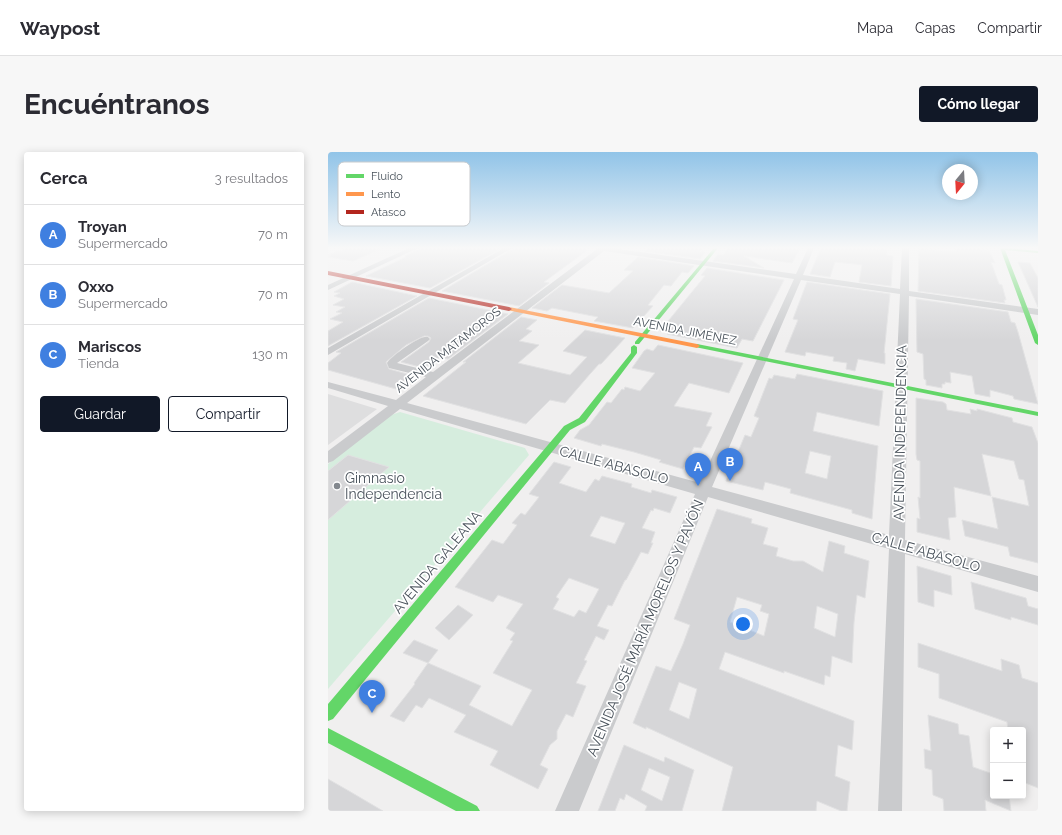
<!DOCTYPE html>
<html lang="es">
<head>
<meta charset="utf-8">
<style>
  :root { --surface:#fff; --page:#f7f7f7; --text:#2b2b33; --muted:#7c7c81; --line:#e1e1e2; --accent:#111827 }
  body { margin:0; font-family:Raleway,sans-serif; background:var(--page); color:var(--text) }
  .controls { position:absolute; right:12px; bottom:12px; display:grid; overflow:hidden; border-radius:4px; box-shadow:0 2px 10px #0003 }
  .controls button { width:36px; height:36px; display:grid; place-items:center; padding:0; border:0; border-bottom:1px solid var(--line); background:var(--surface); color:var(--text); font:20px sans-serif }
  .compass { position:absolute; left:614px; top:12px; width:36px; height:36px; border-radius:50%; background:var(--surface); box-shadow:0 2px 10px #0003; rotate:198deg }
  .you { position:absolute; left:415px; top:472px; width:14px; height:14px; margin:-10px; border:3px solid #fff; border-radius:50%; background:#1a73e8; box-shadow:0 0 0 6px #1a73e833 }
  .badge { display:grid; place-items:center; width:26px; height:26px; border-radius:50%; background:var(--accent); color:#fff; font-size:13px; font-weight:700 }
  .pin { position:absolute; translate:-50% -33px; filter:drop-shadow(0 1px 2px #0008) }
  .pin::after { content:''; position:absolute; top:21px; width:14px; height:12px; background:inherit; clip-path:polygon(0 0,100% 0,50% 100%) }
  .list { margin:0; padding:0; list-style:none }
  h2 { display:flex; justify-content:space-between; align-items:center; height:52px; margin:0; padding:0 16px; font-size:17px }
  h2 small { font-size:13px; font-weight:400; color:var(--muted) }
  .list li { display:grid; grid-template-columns:26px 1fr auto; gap:12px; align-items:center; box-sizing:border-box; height:60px; padding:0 16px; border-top:1px solid var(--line) }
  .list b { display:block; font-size:15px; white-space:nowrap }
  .list p { margin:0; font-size:13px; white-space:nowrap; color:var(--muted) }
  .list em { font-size:13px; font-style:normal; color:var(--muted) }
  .actions { display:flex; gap:8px; padding:12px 16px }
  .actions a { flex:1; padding:9px 0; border:1px solid var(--accent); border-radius:4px; text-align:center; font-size:14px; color:var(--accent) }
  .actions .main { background:var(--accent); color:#fff }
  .map { position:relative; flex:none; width:710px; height:659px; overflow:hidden; border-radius:4px }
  header { display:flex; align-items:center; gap:24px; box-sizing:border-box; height:56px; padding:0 20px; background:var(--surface); border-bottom:1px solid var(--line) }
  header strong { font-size:19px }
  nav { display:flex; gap:22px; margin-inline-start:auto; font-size:14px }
  .intro { display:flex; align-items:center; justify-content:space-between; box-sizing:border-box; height:96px; padding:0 24px }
  h1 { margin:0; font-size:28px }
  .button { padding:10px 18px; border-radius:4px; background:var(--accent); color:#fff; font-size:14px; font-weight:700 }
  main { display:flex; gap:24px; padding:0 24px }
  aside { flex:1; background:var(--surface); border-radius:4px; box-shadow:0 2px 10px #0003 }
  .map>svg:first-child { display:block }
  .education { fill:#dededf }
  .green { fill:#d6edde }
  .building { fill:#d6d6d8; stroke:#e1e1e2; fill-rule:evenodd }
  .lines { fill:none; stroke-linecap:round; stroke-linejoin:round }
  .street { fill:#cacbcd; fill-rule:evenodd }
  .fast { fill:#63d668; fill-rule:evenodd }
  .slow { fill:#ff974d; fill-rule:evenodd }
  .jam { fill:#b3261e; fill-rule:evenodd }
  .poi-dot { fill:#83888e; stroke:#fff; stroke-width:1.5 }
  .labels { text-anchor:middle; stroke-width:3.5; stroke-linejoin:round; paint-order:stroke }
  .far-street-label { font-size:12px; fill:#48515a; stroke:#fff }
  .street-label { font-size:14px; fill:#48515a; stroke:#fff }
  .poi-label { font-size:14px; fill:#48515a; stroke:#fff; text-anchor:start }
  .key { fill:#fff; stroke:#c8cbce; stroke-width:1 }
  .key-label { font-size:11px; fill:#48515a }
</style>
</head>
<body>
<header>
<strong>Waypost</strong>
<nav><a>Mapa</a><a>Capas</a><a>Compartir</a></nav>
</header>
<div class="intro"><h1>Encuéntranos</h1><a class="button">Cómo llegar</a></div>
<main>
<aside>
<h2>Cerca<small>3 resultados</small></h2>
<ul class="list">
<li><span class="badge" style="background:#3f7fe0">A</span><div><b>Troyan</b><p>Supermercado</p></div><em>70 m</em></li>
<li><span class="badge" style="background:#3f7fe0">B</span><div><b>Oxxo</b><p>Supermercado</p></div><em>70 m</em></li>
<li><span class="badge" style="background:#3f7fe0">C</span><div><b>Mariscos</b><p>Tienda</p></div><em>130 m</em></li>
</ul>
<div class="actions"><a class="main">Guardar</a><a>Compartir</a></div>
</aside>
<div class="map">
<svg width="710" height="659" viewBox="0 0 710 659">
  <rect width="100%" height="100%" fill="#f0efef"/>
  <path class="education" d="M0,242L49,257L0,293Z"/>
  <path class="green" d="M72,260L197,296L201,303L0,537V312L63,263Z"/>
  <path class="building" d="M19,96H55L25,109L0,105L3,104L0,103Z
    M91,96H174L102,136L38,124L78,105L77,104L91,97Z
    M185,96H248L261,97L216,130L221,131L191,154L114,139L185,97Z
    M321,96H375L371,100H377L372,107L317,99Z
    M399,96H472L464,111L416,104L436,116L385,109L390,102L395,103L399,98Z
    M493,96L558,97L559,103L565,104L563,134L531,130L534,113L526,112L507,110L502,125L482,122Z
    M591,96L627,100V96H652V97L661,98L667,111L663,110L671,132L674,133L678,148H676L677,151L590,139Z
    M310,105L366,114L360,121L354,120L343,134L336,133L320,153L325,154L305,176L266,169L270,165L224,156L219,159L204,156L234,133L281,141L305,119L296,118Z
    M690,110L702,111L710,126V155Z
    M379,116L456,128L425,189L414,187L409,196L339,182L341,180L332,179L377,124L373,123Z
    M24,130L89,144L0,194V179L15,170L2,167L14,161L8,160L17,155L5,153L16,147L6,144L12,141L6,140Z
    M479,130L562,142L556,201H557V212L530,207L527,219L518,217L519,211L505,209L506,205L478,200L477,204L457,200L470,168L465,167Z
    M101,146L180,162L120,207L112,205L96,216L73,210L101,190L103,186L100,184H96L78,193L58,210L61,217L86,224L68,237L0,218V211L13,201L8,200Z
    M588,147L680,160L683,170L687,171L690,180L710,252L686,247L685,244L662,238V245L647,242L644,224L622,220L623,231L617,230V232H614V236L598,233V228L596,227L595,202L589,200Z
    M193,165L209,168L198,177L204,179L191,189L211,193L190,211L242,223L259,205L235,199L257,178L297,186L273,212H271L262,222L237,251L222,248L198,272L95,244L138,210H135Z
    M330,193L415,211L401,241L361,231L346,254L384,261L378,274L384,275L373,296L366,295L355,317L331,310L333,308L306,300L274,292L273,294L246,286L252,278L261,273L279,250L283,251L294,237L296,238L297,235L312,239L327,221L304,216L316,199L319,197L325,199Z
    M469,222L555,239L551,274L489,260L485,279L550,294L544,367L524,361V358L462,341L463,337L437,330L435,338L398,329L417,283L423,285L431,266L426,264L441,226L444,227L446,223L467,227ZM482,299L503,304L499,327L477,321Z
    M588,246L615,250L618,252L619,258L643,262L642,257L649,259V257L684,266L685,270L704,275L710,291V411L682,404L680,395L637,384L634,368L670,377L664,345L701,354L696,328L691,327L686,309L654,302L663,344L626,335L628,365L620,366L622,388L589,380V366L592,367L590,345L592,346V309L589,308L588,302Z
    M20,303L61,315L0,368V319Z
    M226,310L243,315L231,331L258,340L267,327L271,329L274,324L304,332L303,335L323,341L324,338L349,345L342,361L326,356L325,359L323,358L314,376L327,380L323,391H325L320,402L313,400L298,428H297L284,454L280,453L269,474L281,478L276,488L268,484L256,508L259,509L248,531L258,534L245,565L238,562L229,579V587L222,593L212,613L220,617L210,637L162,613L170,599L126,580L138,563L101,546L94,556L88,553L76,570L62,564L87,532L86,531L100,511L75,501L86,488L110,498L100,511L153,534L141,553L184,574L204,538L165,521L185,489L182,488L187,481L178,476L195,452L170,443L165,450L127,435L164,388L175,392L189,373L184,371L193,361L197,363L211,345L201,342ZM273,364L297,371L287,392L262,384ZM241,426L271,437L258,461L251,458L246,465L225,457L231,447L228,445Z
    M389,357L424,367L423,371L440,376L435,392L450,396L448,404L465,409H475L495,420L501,389L517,394L516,401L541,409L537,446L529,443L526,470L524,511L504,504L502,525L497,523L496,533L456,519V521L397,500L391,517L526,569L524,598L510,593L507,624L522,630L519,659H513L489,649L488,659H394L405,615L318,575V577L305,571L328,514L343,519L355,492L362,473L346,467ZM409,445L434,453L432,459L441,462L436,484L402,470ZM489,454L510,462L507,485L486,476ZM351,530L369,537L361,567L341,558Z
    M589,414L623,424L624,443L606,438V455L590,450Z
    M643,430L698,446L700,454L710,457V473L683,465V468L647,457Z
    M130,453L145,463L121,488L107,476Z
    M590,491L674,519L673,507L691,513L694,526L710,531V636L695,630V578H680L679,570L611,546V522L590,515Z
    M600,563L630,572L631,582L641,584L645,615L665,622V644H681L683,659L657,648L658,659H616L615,647L605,643L604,618L597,616L596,597L603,599Z
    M296,593L336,610L337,605L366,618L354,659H317L319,654L298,642L296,648L292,646L287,659H270ZM321,616L342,625L334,649L313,638Z
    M0,627L21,639L55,659H0Z"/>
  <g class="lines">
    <path class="street" d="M81,96H90L0,138V133Z
      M176,96H184L0,203V196Z
      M269,96H284L468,122L480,96H486L475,123L572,137L574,96H581V139L710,157V163L581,144L577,388L710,424V440L577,402L574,659H550L561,397L380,345L251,659H227L367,342L72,257L5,309L0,311V299L60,254L0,236V230L68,248L98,225L61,216L59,211C64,204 92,183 100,185L102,187L100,189L69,211L105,220L269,97ZM276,99L466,127L372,331L79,251ZM473,128L572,142L561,383L384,335Z"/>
    <path class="fast" d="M386,96H390L311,192H307V190Z
      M672,96H682L710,99V101L677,98L710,183V193L707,191Z
      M369,192L710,260V264L367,195V193Z
      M306,193L309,195V201L257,270L242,278L5,567L0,569V552L236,274L251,266L303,201V195Z
      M0,576L149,654L152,659H128L0,591Z"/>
    <path class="slow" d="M181,155L369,192L372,194L369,196L179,158V156Z"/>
    <path class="jam" d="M0,119L181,155L184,157L181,159L0,123Z"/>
  </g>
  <linearGradient id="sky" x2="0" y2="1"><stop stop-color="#91c4e8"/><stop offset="0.51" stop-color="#f8f8f8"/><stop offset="1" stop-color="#f8f8f8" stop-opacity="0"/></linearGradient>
  <rect width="710" height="188" fill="url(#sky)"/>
  <circle class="poi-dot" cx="9" cy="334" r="4"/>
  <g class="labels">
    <g class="far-street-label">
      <text transform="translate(357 179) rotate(11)" y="4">AVENIDA JIMÉNEZ</text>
      <text transform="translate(120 198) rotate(-38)" y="4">AVENIDA MATAMOROS</text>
    </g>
    <g class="street-label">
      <text transform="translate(572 281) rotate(-89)" y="5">AVENIDA INDEPENDENCIA</text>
      <text transform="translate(286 313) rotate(15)" y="5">CALLE ABASOLO</text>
      <text transform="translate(598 400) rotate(16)" y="5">CALLE ABASOLO</text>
      <text transform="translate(109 410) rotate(-50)" y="5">AVENIDA GALEANA</text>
      <text transform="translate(317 476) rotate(-67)" y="5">AVENIDA JOSÉ MARÍA MORELOS Y PAVÓN</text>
    </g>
    <g class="poi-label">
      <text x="17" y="331">Gimnasio<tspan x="17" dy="16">Independencia</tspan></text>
    </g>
  </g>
  <rect x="10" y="10" width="132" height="64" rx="6" class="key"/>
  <rect x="18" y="22" width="18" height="4" fill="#63d668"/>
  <rect x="18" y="40" width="18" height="4" fill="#ff974d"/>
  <rect x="18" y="58" width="18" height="4" fill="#b3261e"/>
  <g class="key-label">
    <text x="43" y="28">Fluido</text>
    <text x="43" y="46">Lento</text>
    <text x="43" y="64">Atasco</text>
  </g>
</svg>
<div class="controls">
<button>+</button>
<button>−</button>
</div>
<svg class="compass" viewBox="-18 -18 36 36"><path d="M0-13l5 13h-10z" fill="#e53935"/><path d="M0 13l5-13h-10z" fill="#7c7c81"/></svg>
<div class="you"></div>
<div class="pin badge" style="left:370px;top:334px;background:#3f7fe0">A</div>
<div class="pin badge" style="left:402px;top:329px;background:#3f7fe0">B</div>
<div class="pin badge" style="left:44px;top:561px;background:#3f7fe0">C</div>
</div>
</main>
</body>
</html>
